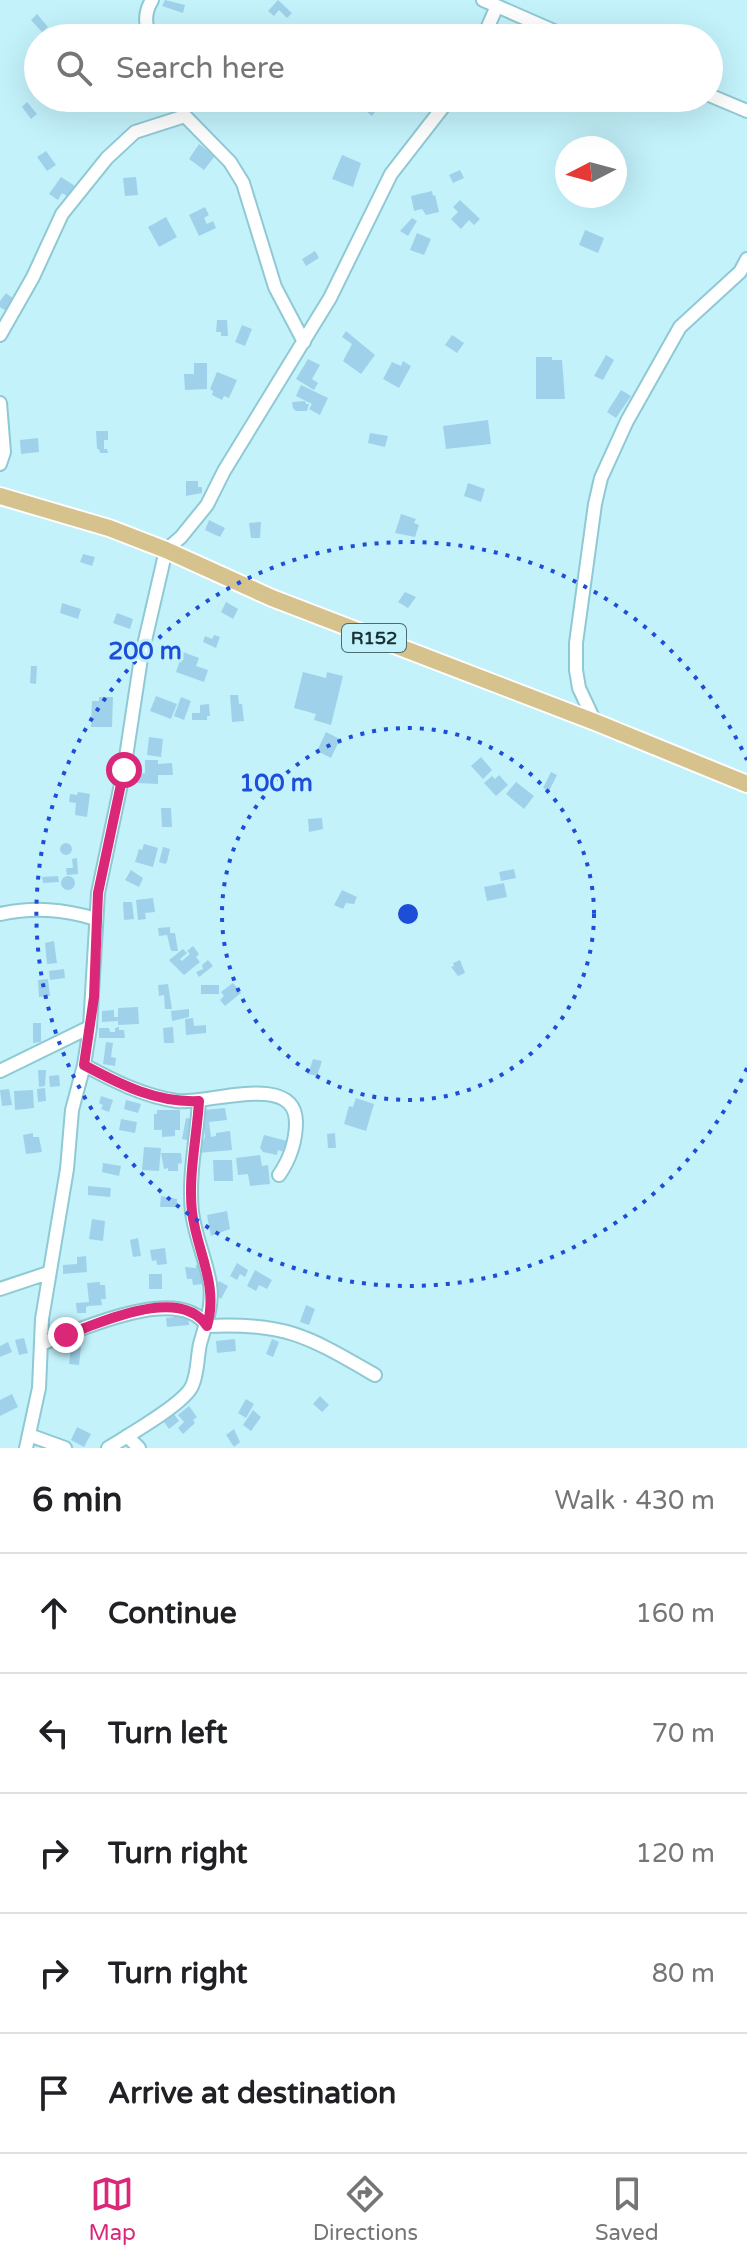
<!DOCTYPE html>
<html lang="en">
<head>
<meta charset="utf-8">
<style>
  :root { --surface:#fff; --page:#f6f6f6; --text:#202124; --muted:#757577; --line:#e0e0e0; --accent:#db2777 }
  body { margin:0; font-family:"Varela Round",sans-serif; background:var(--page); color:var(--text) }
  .compass { position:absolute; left:555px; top:136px; width:72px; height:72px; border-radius:50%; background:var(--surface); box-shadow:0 8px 32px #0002; rotate:264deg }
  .stop { position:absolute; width:24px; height:24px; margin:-18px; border:6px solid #db2777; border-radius:50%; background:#fff }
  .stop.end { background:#db2777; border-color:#fff; box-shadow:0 2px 8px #0008 }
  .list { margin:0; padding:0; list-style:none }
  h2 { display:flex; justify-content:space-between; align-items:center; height:104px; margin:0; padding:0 32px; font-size:34px }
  h2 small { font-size:26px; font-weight:400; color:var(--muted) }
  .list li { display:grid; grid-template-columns:52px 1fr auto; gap:24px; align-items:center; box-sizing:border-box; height:120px; padding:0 32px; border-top:2px solid var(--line) }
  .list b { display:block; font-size:30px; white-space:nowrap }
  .list em { font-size:26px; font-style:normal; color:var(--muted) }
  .icon { flex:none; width:44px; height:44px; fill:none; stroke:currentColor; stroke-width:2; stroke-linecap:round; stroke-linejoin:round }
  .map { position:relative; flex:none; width:747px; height:1448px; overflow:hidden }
  .search { position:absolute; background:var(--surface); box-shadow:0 8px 32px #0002; left:24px; right:24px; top:24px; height:88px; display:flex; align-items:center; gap:20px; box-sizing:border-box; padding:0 28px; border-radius:44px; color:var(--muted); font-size:30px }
  .sheet { height:704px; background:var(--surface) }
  nav { display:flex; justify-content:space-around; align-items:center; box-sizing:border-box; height:112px; border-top:2px solid var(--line); background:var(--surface); font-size:22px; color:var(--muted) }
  nav a { display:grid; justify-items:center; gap:4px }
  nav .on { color:var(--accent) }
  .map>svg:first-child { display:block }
  .building { fill:#9fd2ea }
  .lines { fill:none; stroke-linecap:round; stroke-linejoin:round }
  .minor-casing { stroke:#8ec9d4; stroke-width:16 }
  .major-casing { stroke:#fff; stroke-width:20 }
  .minor { stroke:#fff; stroke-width:12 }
  .major { stroke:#d6c28d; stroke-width:16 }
  .route { stroke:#db2777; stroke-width:10 }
  .ring { fill:none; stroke:#1d4ed8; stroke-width:4; stroke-dasharray:4 8 }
  .labels { text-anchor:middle; stroke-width:6; stroke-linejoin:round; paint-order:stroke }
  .shield { fill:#c3f2fb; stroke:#4c6b70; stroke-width:2 }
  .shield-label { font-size:18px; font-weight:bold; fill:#193135 }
  .centre { fill:#1d4ed8; stroke:#c3f2fb; stroke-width:4 }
  .ring-label { font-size:24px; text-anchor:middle; font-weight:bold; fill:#1d4ed8; stroke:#c3f2fb; stroke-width:6; stroke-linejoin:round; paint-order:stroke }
</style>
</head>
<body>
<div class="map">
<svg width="747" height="1448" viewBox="0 0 747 1448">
  <rect width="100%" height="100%" fill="#c3f2fb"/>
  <path class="building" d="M165,0L185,5L183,13L162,6Z
    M278,0L292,13L287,18L279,10L274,16L268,11Z
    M37,14L48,27L42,32L31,20Z
    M97,25L106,32L102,38H87Z
    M370,98L380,105L372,116L362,108Z
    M27,102L37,114L31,119L22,107Z
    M199,144L215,156L204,170L189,159Z
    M46,151L56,165L47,171L37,157Z
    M342,155L361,163L353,187L332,179Z
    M460,170L464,178L453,183L449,175Z
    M61,177L75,186L67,196L62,193L58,200L49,194Z
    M136,177L138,195L125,196L123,178Z
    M432,191L433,196L435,195L439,212L426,215L422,209L414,211L411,196Z
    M460,200L480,219L474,225L469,220L461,229L451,219L458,212L453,207Z
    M205,207L209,215L204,218L207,224L213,221L216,228L199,236L189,215Z
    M166,217L177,237L159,247L148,227Z
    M412,218L417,221L408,236L400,231Z
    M585,230L604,238L598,253L579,245Z
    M417,233L431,239L424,255L410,250Z
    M315,251L319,258L306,266L302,259Z
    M6,293L14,299L6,311L0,307V301Z
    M217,320H227L228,336H221V332H216Z
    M242,325L252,329L245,346L235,342Z
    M346,331L375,355L361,374L343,361L352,344L342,337Z
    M452,335L464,343L457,353L445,345Z
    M606,355L614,360L603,380L594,376Z
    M536,357H552V360H562L565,399H536Z
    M308,359L320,365L312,379L318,383L314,390L296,379Z
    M403,361L411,366L399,388L383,379L392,362L401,366Z
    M194,363H207V389L185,390L184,374H194Z
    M217,372L237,380L229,398L224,396L222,400L212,395L213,391L210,389Z
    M301,385L328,398L320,415L309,409L312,404L296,396Z
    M621,390L631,396L616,418L607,412Z
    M305,401L306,404H309L307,411H296L293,408L292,402Z
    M488,420L491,444L446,449L443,426Z
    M96,431H108V440H104V449H107L108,453H100L99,449H97Z
    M370,433L388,436L385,447L368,443Z
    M38,438L39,452L21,454L20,440Z
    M186,481H198V487H202V493L186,496Z
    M468,483L485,489L481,502L464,496Z
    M401,514L416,519L414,523L419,525L415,537L395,533Z
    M209,520L225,528L220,537L205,530Z
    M261,522L260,538H251L249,523Z
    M83,554L95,557L92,566L80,562Z
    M405,592L416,597L408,608L398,602Z
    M226,602L238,609L233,619L221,612Z
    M62,603L81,609L78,619L60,613Z
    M117,613L133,619L130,629L113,623Z
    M214,635L220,637L216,648L203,642L205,636L212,639Z
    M183,652L199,658L196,666L208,670L204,682L176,672Z
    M31,666H37L36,684L30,683Z
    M303,672L326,678L327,672L343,676L331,725L314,720L316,714L294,708Z
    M230,695H238L239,704H242L244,721L232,722Z
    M156,696L177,704L171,719L150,711Z
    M99,697H113L112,727H91L92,701H99Z
    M181,697L191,701L184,720L174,716Z
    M209,704L210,716H207V720H192V713H200V705Z
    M326,732L340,739L331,758L317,751Z
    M149,737L163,739L161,757L147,755Z
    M481,757L492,770L483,779L471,766Z
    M145,760H158V764L172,763L173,775H158V784L137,783L136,775L145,773Z
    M551,772L557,775L549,791L543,788Z
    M499,775L508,785L496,796L484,783L492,776L495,779Z
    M516,782L534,796L524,809L506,794Z
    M78,792L90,794L87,817L75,815L76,803L69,802L70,794L77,795Z
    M161,808H171L172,827H162Z
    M322,818L323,829L309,832L308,819Z
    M60 849a6 6 0 1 1 12 0a6 6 0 1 1-12 0Z
    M144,844L158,848L153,867L135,862L139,849L142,850Z
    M163,847L170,849L167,862L165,864L159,862Z
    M77,858L78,874L67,875L66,868H73L72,859Z
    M514,869L516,878L501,881L499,872Z
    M131,870L143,878L139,887L125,880Z
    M61 883a7 7 0 1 1 14 0a7 7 0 1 1-14 0Z
    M58,876L59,882L43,883L42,877Z
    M504,883L507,897L487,901L484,887Z
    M342,890L357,897L354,904L346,903L343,909L334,905Z
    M153,898L155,912L145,913L146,919L138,920L136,900Z
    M123,902H132L134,919L124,920Z
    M170,927V933H175L178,951H171L167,935L159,936L158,928Z
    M54,941L57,963L47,964L45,943Z
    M193,946L199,954L196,957L200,962L184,975L169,960L183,949L187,953L180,959L182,961L190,954L187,951Z
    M208,960L213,966L199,977L196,972L203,969L202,965Z
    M460,960L465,973L458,976L451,967L454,966L453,963Z
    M64,969L65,978L50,980L49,971Z
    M48,979L50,996L39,997L38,980Z
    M233,983L241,993L225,1006L220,1000L224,996L221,992Z
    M168,984L172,1009H165L164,995L159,996L158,985Z
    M201,985H219V994H201Z
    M138,1007L139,1024L118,1025V1021L102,1022V1011L114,1010V1017H118V1008Z
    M189,1009V1017L172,1021L171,1011Z
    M193,1018L194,1026L206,1025V1033L186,1035L185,1019Z
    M33,1023H41V1042L33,1043Z
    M119,1027V1030H124L125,1038H99V1028H109L110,1032H115V1028Z
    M173,1027L174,1043H164L163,1028Z
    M106,1042L113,1043L111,1057L116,1058L115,1066L103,1064Z
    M313,1059L322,1061L317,1076L308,1074Z
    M38,1070H46L45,1086L39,1087Z
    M59,1075L60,1086L50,1087L49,1076Z
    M45,1088L46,1101L38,1102L37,1089Z
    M9,1089L12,1105L2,1106L0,1090Z
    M33,1090L34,1108L15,1110L14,1091Z
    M101,1096L113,1100L109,1112L101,1109L103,1105L99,1103Z
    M356,1098L374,1104L366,1131L344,1124L349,1106L353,1107Z
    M126,1100L141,1104L138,1113L124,1109Z
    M225,1108L227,1120L209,1122L211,1137L216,1136V1133L230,1131L232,1150L198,1153L197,1141H203L205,1137L202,1110Z
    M157,1110H180V1130H175V1136L162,1137V1130H154V1114H157Z
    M186,1118L196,1120L192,1141L182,1139Z
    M121,1119L137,1122L135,1133L119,1130Z
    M33,1133V1137H39L42,1152L26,1154L23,1135Z
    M335,1133L336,1148H328L327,1134Z
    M264,1135L287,1141L284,1152L278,1150L277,1155L263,1152L260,1148Z
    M144,1147L161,1148L159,1171L142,1170Z
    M161,1153H181L182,1163L178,1164V1171H168V1168L164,1169Z
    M260,1155L262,1166L268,1165L270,1184L250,1186L248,1174L238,1175L236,1158Z
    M213,1160H232L233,1181H214Z
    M103,1163L121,1166L119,1176L102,1172Z
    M88,1186L111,1188L110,1197L88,1195Z
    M161,1196L177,1199V1207H160Z
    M227,1211L230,1229L211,1236L207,1215Z
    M92,1219L105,1221L103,1241L89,1239Z
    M138,1238L141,1256L133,1257L130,1240Z
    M165,1248L167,1264L157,1265L156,1260L152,1261L150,1250Z
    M86,1256L87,1272L63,1274V1265L77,1264V1257Z
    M237,1263L248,1270L245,1277L240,1274L237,1280L230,1276Z
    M202,1264L204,1284L193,1285L192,1279H187L185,1267L196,1268V1265Z
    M255,1270L272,1280L267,1289L259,1285L256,1291L247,1286Z
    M149,1274H162V1289H149Z
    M219,1281L228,1286L221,1299L213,1294Z
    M100,1282V1285H105L106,1299H101L102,1305L88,1306L86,1307V1313H77L76,1303L89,1302L87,1283Z
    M306,1305L315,1309L309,1325L300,1322Z
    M188,1312L189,1325L167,1327L166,1318L174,1317V1313Z
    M24,1338L28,1353L19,1355L15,1340Z
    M235,1339L236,1351L217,1353L216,1341Z
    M272,1339L279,1342L273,1357L266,1354Z
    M8,1342L12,1352L0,1357V1346Z
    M71,1346L81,1347L79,1365L69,1364Z
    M12,1394L18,1407L0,1416V1400Z
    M320,1396L329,1405L322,1412L313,1404Z
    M246,1399L254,1404L246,1418L238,1413Z
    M189,1406L197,1417L193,1420L195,1423L183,1434L178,1428L184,1422L178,1415Z
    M253,1410L261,1417L251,1431L243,1425Z
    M174,1414L179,1421L169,1429L164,1422Z
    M77,1427L91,1434L84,1447L71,1440Z
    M234,1429L240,1442L234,1447L226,1435Z"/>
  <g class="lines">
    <defs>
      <path id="minor" d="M483,0L570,38
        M150,38C145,24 144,13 152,0
        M483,38L497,6
        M709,95L747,111
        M180,98L185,116L230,162L243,183L275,287L304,342
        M0,335L33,277L62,214L107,158L135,132L185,116
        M0,403L4,452L0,464
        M595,722L579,688L576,670V643L595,504L601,478L627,421L680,327L740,272L747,259
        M0,914C34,907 63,909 96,919
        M84,1065C114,1081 143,1096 177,1101C207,1105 295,1071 296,1122C296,1142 290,1159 279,1175
        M0,1071L90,1027
        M0,1289L48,1273
        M41,1344C80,1330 179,1283 207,1326C286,1322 309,1337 375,1375
        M29,1435L65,1448
        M127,1436L139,1448
        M26,1448L39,1388L42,1319L67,1169L72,1110L84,1065L90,1027L98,893L124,770L141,658L166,550L181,537L207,505L224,471L330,298L391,174L450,98
        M108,1448C127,1436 184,1404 192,1386C198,1373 197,1358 200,1344C206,1322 213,1307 210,1284C206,1259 195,1237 192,1212C188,1175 197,1138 199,1101"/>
      <path id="major" d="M0,496L109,528L166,550L272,598L595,722L747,784"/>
    </defs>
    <use href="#minor" class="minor-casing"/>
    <use href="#major" class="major-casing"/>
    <use href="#minor" class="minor"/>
    <use href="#major" class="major"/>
  </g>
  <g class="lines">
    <path class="route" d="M66,1335C103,1322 180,1285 207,1326C219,1285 197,1252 192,1212C188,1175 197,1137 199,1101C157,1103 121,1085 84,1065L94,997L98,893L124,770"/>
  </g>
  <g class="ring">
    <circle cx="408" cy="914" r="186"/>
    <path d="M747 1068A372 372 0 1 1 747 760"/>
  </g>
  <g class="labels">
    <rect class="shield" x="342" y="624" width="64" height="28" rx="6"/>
    <g class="shield-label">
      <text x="374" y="644">R152</text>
    </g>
  </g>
  <circle cx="408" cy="914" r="12" class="centre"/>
  <g class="ring-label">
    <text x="145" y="659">200 m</text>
    <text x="276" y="791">100 m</text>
  </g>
</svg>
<svg class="compass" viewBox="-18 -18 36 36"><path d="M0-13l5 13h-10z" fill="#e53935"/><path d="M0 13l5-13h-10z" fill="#757577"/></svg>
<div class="stop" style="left:124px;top:770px"></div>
<div class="stop end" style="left:66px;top:1335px"></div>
<div class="search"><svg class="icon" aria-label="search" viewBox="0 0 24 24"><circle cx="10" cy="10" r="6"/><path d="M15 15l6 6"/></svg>Search here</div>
</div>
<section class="sheet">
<h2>6 min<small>Walk · 430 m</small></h2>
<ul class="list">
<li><svg class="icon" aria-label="ahead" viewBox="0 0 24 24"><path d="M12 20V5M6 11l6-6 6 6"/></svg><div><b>Continue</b></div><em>160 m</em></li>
<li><svg class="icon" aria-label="left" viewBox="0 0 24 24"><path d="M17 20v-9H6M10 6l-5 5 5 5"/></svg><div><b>Turn left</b></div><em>70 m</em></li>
<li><svg class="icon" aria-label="right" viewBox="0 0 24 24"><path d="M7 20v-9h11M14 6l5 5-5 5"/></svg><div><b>Turn right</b></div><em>120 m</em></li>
<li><svg class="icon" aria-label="right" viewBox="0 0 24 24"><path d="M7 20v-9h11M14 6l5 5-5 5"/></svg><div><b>Turn right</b></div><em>80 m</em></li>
<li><svg class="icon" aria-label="arrive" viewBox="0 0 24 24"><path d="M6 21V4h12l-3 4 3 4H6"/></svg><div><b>Arrive at destination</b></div></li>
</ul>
</section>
<nav>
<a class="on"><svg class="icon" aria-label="map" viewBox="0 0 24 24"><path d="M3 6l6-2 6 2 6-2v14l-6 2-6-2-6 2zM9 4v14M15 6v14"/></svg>Map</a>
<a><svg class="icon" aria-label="directions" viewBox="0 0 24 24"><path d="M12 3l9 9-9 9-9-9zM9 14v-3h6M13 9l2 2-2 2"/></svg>Directions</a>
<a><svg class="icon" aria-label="saved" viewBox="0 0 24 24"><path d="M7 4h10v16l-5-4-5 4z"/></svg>Saved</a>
</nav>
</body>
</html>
